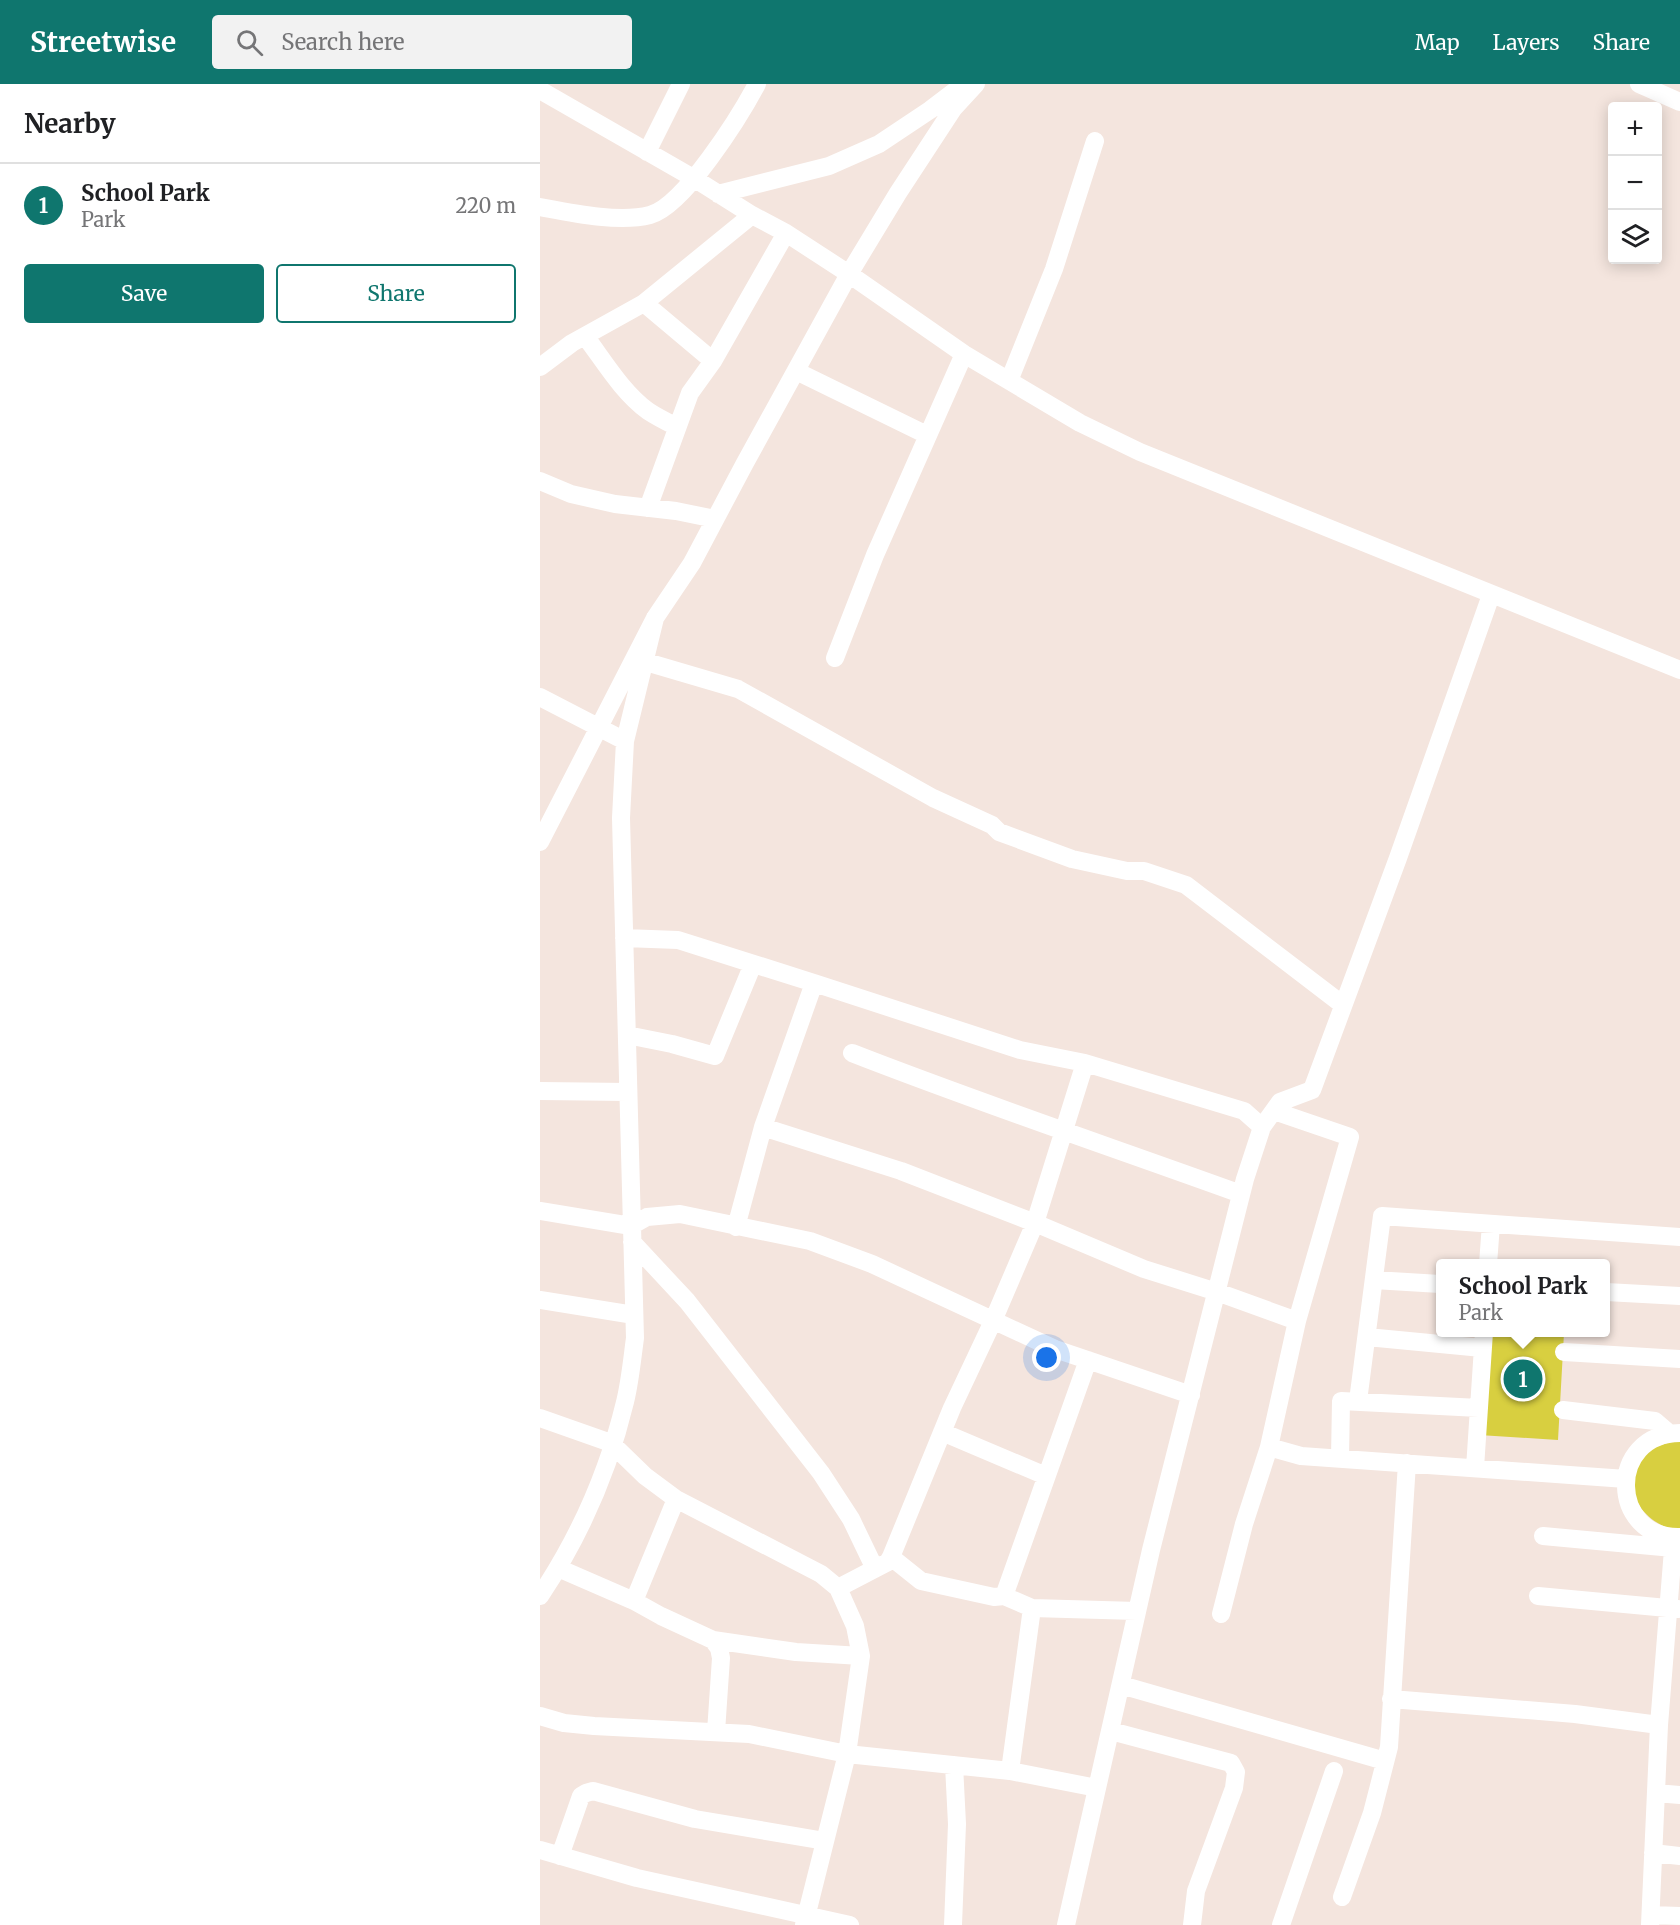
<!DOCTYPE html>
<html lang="en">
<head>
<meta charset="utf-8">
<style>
  :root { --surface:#fff; --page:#f2f2f2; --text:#202124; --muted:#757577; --line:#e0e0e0; --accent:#0f766e }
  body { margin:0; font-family:Merriweather,serif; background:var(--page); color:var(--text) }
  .controls { position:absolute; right:18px; top:18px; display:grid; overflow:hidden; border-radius:6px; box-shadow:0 3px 15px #0003 }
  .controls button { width:54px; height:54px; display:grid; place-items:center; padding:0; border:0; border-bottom:2px solid var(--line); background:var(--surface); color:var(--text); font:30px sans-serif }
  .you { position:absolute; left:507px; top:1274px; width:21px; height:21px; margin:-15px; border:4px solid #fff; border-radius:50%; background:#1a73e8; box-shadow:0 0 0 9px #1a73e833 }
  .badge { display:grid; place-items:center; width:39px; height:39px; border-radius:50%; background:var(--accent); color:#fff; font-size:20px; font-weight:700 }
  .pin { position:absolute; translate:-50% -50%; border:3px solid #fff; box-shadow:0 2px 6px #0006 }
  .popup { position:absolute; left:896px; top:1175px; width:174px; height:78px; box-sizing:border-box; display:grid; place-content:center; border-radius:6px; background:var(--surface); filter:drop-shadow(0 2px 4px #0005); font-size:20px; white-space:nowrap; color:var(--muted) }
  .popup b { font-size:22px; color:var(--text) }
  .popup::after { content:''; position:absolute; left:50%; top:100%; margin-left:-12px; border:12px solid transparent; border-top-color:var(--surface) }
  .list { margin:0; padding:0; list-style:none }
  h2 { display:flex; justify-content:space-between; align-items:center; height:78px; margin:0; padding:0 24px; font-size:26px }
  h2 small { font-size:20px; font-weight:400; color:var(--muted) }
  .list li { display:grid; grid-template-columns:39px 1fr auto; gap:18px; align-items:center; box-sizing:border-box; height:84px; padding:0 24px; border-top:2px solid var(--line) }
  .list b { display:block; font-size:22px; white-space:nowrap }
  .list p { margin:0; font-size:20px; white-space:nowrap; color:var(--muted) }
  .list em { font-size:20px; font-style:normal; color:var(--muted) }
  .actions { display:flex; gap:12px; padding:18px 24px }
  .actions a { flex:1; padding:14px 0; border:2px solid var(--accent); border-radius:6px; text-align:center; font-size:21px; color:var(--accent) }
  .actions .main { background:var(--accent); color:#fff }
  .icon { flex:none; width:33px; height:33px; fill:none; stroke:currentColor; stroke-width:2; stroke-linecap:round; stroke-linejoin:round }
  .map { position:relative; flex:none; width:1140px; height:1841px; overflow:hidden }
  header { display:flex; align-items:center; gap:36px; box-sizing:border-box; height:84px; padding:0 30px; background:var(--accent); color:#fff }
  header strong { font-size:28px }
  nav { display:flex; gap:33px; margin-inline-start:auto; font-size:21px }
  .search { width:420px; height:54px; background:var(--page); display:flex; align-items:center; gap:15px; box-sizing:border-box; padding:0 21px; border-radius:6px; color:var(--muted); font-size:22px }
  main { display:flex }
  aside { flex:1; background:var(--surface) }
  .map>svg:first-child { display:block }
  .green { fill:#d8cf40 }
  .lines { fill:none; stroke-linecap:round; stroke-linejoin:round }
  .minor { stroke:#fff; stroke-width:18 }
</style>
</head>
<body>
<header>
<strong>Streetwise</strong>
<div class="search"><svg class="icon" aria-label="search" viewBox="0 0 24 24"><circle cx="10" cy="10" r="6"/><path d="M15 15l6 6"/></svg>Search here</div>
<nav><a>Map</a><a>Layers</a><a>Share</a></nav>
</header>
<main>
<aside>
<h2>Nearby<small></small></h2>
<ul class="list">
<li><span class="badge">1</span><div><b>School Park</b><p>Park</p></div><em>220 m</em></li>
</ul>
<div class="actions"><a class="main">Save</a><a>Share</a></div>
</aside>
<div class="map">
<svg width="1140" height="1841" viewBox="0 0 1140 1841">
  <rect width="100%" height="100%" fill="#f4e5de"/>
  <path class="green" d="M948,1249H1024L1018,1356L939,1351Z
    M1140,1355V1447C1113,1443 1085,1418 1095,1388C1097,1380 1102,1373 1105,1366Z"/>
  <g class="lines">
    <path class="minor" d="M1099,0L1140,18
      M0,6L155,95L212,131L246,149L309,190L424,270L540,339L600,368L1140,586
      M107,68L141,0
      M178,110L289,82L339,60L390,26L424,0
      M0,123C32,129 79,139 110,131C144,122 200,32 217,0
      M104,219L173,277
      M45,252C64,277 82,308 108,327C117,333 127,338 137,343
      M0,283L32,259L104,219L212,131
      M256,287L387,351
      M469,297L514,185L555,57
      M0,397L31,410L75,420L136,427L175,435
      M108,424L150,309L173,277L246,149
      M295,574L335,471L424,270
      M96,575L198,605L393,714L452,741L459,748L532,775L587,787H604L646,801L803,921
      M0,613L85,657
      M0,758L115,534L152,479L205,379L309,190L358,109L413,25L436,0
      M84,854L138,856L274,899L223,1043L196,1143
      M274,899L480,966L545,979L704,1027L722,1043
      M87,951L132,960L175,972L213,880
      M312,969C440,1019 571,1063 701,1110
      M0,1007L88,1008
      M734,1027L810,1053L757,1237L729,1363L761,1372L1086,1395
      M223,1043L361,1087L495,1139L604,1185L677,1208L757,1237
      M0,1127L91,1142L107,1133L140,1130L270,1157L332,1180L515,1265L651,1311
      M92,1158L147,1217L281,1389L311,1435L335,1485
      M948,1180L951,1140
      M834,1196L900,1200
      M1066,1208L1140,1212
      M0,1216L94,1231
      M827,1253L942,1264
      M1024,1268L1140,1275
      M818,1317L842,1132L1140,1153
      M1023,1326L1115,1337L1129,1349
      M0,1334L71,1359L105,1392L136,1415L281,1490L298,1504L315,1542L321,1572L307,1670L264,1841
      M402,1348L506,1392
      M1140,1349C1066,1350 1070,1455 1140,1453
      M800,1374L801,1317L939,1324
      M935,1384L944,1248
      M1003,1452L1133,1464
      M351,1473L381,1497L454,1513L464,1512L492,1524L597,1527
      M18,1484L94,1517L121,1532L173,1556L179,1564L181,1574L176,1648
      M298,1504L348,1478L351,1473L412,1324L453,1237L495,1139L545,979
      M0,1512C40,1452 68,1389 85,1318C90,1298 92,1276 95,1254L81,734L85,657L115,534
      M464,1512L548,1276
      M998,1512L1138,1525
      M94,1517L136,1415
      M681,1530L704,1440L729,1363
      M173,1556L256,1568L321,1572
      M581,1601L845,1677
      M851,1615L1035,1630L1119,1641
      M0,1632L24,1639L54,1642L209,1650L307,1670L470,1687L557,1704
      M571,1647L691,1679L696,1688L694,1704L656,1807L652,1841
      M470,1687L492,1524
      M1116,1709L1140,1711
      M0,1766L97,1794L310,1841
      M1113,1769L1140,1772
      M20,1772L41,1712L46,1709L53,1707L155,1735L285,1757
      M802,1813L832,1729L849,1663L867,1379
      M1111,1831L1140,1832
      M413,1841L417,1740L414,1681
      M526,1841L611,1466L705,1095L722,1043L740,1018L772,1006L858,774L951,511
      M741,1841L794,1687
      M1110,1841L1119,1641L1134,1453"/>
  </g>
</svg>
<div class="controls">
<button>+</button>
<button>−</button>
<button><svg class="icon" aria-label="layers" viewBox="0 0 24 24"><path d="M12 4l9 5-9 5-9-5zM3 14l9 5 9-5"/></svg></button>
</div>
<div class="you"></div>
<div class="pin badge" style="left:983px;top:1295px">1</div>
<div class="popup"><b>School Park</b>Park</div>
</div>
</main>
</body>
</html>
